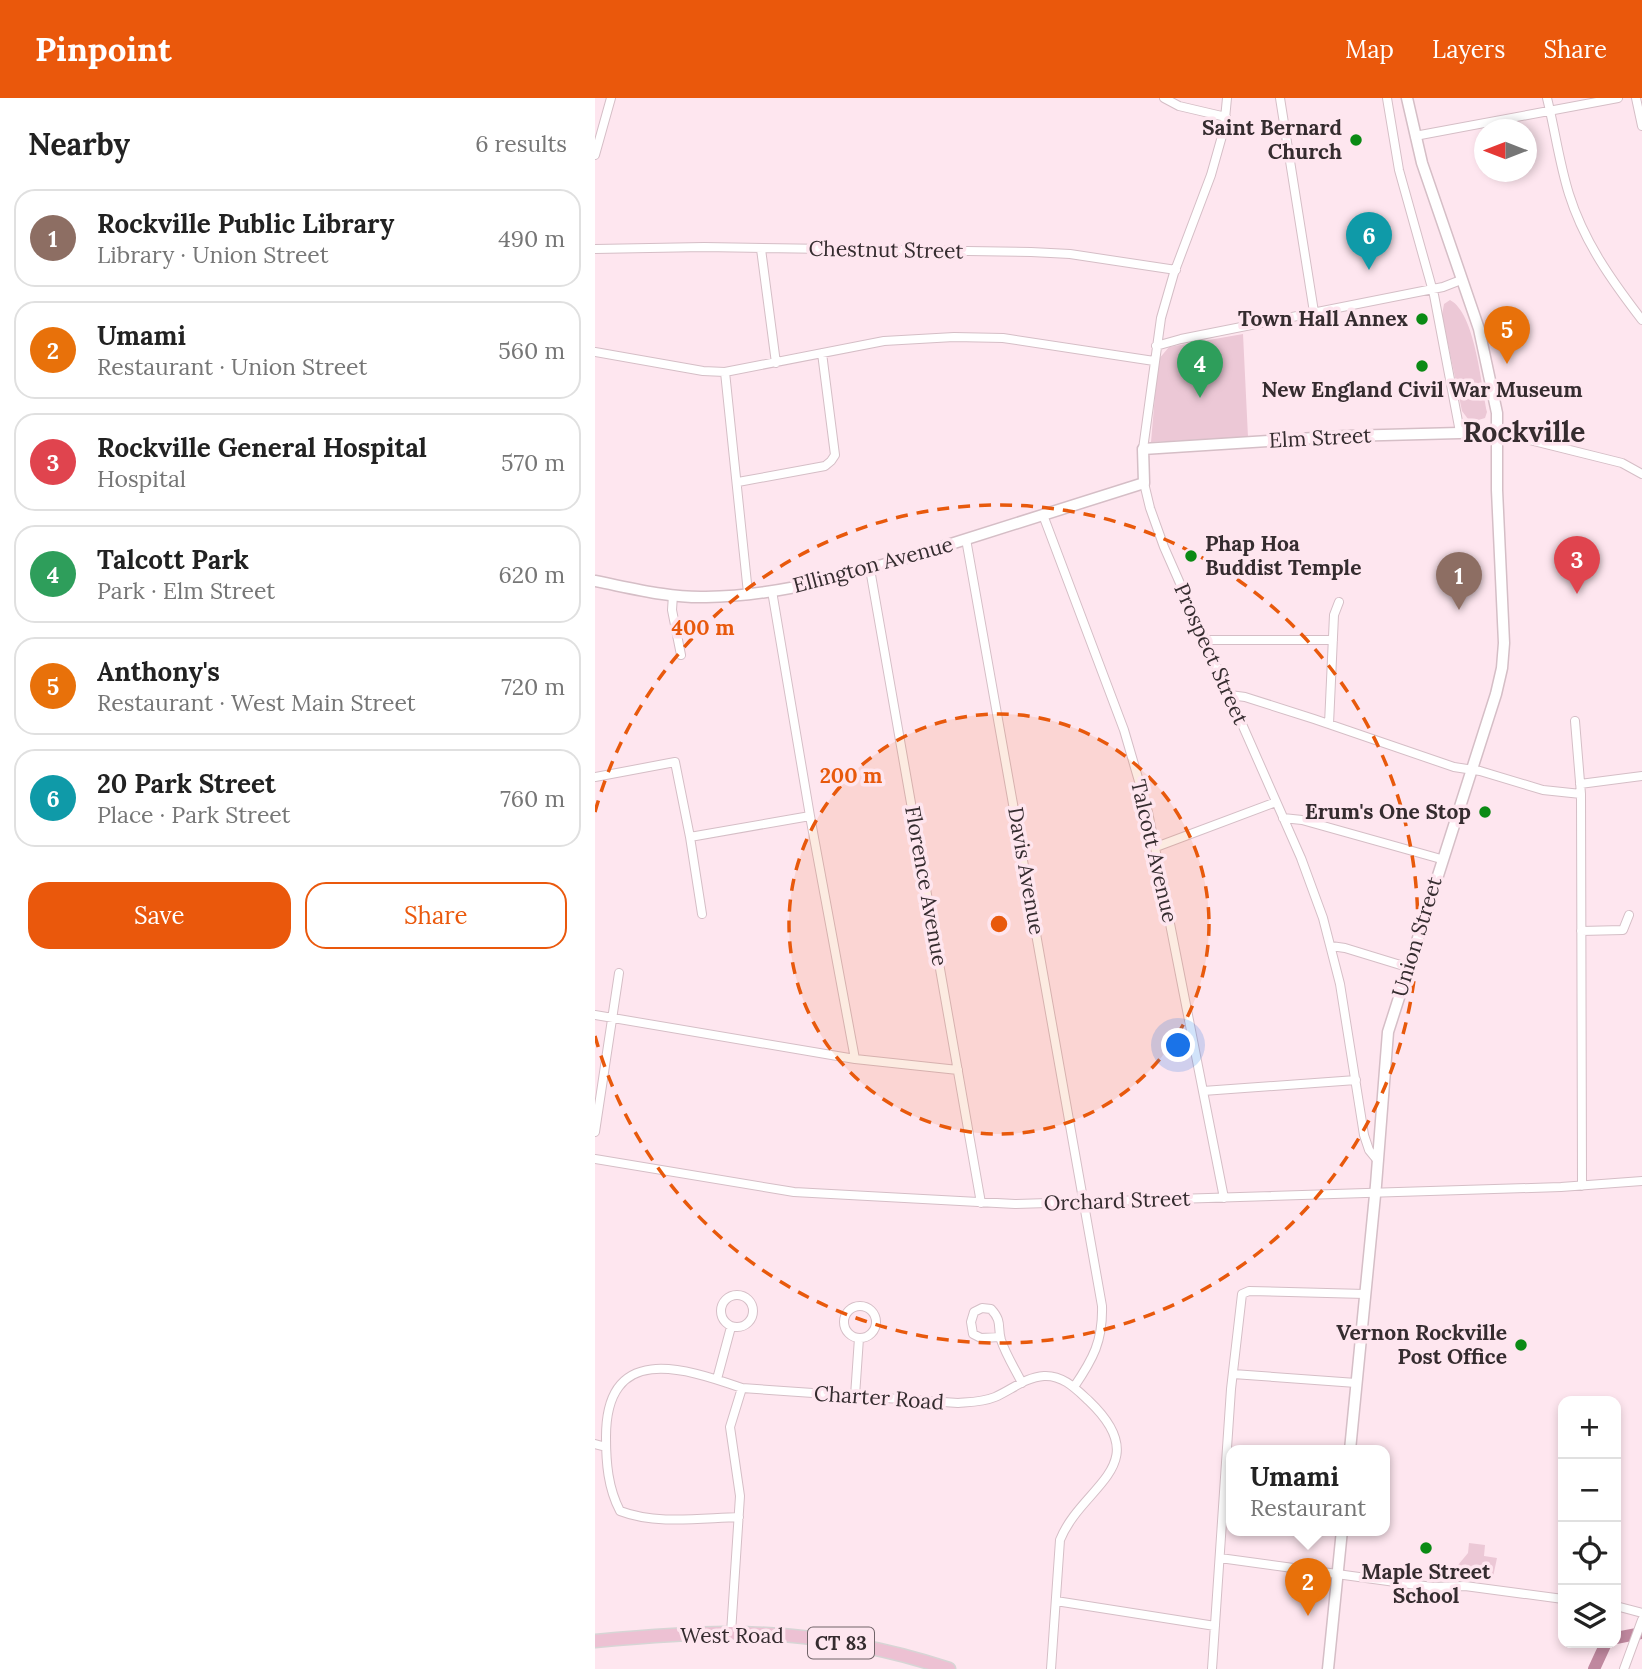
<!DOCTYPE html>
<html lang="en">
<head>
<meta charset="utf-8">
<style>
  :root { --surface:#fff; --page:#f6f6f6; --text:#222; --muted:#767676; --line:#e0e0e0; --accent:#ea580c }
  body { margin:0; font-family:Lora,serif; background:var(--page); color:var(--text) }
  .controls { position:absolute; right:21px; bottom:21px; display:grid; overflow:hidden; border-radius:14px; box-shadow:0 4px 10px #0003 }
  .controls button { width:63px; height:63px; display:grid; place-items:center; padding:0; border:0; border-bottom:2px solid var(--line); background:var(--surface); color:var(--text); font:35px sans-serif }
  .compass { position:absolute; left:879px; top:21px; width:63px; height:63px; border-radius:50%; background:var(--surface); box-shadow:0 4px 10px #0003; rotate:270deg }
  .you { position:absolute; left:584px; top:948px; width:24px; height:24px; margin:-18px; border:5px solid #fff; border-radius:50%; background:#1a73e8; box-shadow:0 0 0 10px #1a73e833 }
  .badge { display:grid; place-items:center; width:46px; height:46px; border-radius:50%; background:var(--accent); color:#fff; font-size:23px; font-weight:700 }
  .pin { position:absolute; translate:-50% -58px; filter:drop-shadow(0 2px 4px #0008) }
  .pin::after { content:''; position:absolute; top:37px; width:24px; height:21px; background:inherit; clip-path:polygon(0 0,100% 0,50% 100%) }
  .popup { position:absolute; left:631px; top:1347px; width:164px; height:91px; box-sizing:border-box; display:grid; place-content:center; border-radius:14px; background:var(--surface); filter:drop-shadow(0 2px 5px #0005); font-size:23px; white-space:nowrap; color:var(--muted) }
  .popup b { font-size:26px; color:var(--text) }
  .popup::after { content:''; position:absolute; left:50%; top:100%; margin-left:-14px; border:14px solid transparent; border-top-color:var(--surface) }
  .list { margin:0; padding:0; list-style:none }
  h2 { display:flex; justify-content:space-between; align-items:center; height:91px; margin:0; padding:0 28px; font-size:30px }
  h2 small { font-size:23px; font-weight:400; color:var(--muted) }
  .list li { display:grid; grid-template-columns:46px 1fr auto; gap:21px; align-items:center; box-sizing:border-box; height:98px; margin:0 14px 14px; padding:0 14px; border:2px solid var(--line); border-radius:21px }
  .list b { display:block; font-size:26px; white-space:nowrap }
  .list p { margin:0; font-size:23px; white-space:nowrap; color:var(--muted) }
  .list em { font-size:23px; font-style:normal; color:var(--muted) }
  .actions { display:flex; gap:14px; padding:21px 28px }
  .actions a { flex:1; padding:16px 0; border:2px solid var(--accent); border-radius:21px; text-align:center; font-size:24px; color:var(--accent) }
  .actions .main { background:var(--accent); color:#fff }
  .icon { flex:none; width:38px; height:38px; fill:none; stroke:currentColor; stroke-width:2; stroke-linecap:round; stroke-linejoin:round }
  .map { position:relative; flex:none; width:1047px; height:1571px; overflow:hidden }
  header { display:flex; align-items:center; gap:42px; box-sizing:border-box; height:98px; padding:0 35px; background:var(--accent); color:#fff }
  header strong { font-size:33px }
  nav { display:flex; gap:38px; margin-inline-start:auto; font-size:24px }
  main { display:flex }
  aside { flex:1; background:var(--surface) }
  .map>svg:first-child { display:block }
  .green { fill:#ecc8d6 }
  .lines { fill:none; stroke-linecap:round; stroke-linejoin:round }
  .river { stroke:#c0889f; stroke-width:12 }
  .street-casing { stroke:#d5bec6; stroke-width:10 }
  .secondary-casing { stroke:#d5bec6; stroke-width:13 }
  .primary-casing { stroke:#d7d5d5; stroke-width:15 }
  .street { stroke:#fff; stroke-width:8 }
  .secondary { stroke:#fff; stroke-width:10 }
  .primary { stroke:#edc1d3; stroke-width:12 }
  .ring { fill:none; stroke:#e8590c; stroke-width:3.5; stroke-dasharray:12 9 }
  .poi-dot { fill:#0b8a14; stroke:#fee6ef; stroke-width:2.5 }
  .labels { text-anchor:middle; stroke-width:7; stroke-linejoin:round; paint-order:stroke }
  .shield { fill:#fee6ef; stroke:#716469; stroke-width:2 }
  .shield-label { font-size:19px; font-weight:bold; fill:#352c2f }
  .poi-label { font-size:21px; font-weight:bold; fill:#352c2f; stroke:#fee6ef; text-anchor:end }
  .street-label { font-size:21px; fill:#352c2f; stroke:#fee6ef }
  .district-label { font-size:28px; font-weight:bold; fill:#352c2f; stroke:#fee6ef }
  .centre { fill:#e8590c; stroke:#fee6ef; stroke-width:3.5 }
  .ring-label { font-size:21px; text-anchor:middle; font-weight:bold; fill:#e8590c; stroke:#fee6ef; stroke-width:7; stroke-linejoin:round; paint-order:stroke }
</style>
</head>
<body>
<header>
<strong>Pinpoint</strong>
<nav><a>Map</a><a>Layers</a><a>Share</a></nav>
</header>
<main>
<aside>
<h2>Nearby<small>6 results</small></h2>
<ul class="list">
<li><span class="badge" style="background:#8d6e63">1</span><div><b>Rockville Public Library</b><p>Library · Union Street</p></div><em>490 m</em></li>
<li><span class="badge" style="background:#e8710a">2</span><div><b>Umami</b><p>Restaurant · Union Street</p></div><em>560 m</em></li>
<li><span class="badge" style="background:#e0444e">3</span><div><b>Rockville General Hospital</b><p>Hospital</p></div><em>570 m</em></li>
<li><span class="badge" style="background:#2e9e5b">4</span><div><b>Talcott Park</b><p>Park · Elm Street</p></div><em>620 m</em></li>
<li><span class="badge" style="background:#e8710a">5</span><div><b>Anthony's</b><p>Restaurant · West Main Street</p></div><em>720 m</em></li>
<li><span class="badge" style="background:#0f9aa8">6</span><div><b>20 Park Street</b><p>Place · Park Street</p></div><em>760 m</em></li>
</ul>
<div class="actions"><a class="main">Save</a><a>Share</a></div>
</aside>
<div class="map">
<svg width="1047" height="1571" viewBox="0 0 1047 1571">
  <rect width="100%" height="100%" fill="#fee6ef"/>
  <path class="green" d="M855,202C880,215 886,286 892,314L890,320L880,323L873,321L867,313L847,217L849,206Z
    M648,236L653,339L556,344L563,262L574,249Z
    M874,1445L890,1447L889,1458L902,1460L898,1479L861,1478L858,1473L873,1455Z"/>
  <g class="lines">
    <path class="river" d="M1021,1540L1047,1535
      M999,1571L1011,1545"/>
    <defs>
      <path id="street" d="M569,0L584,8L631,19
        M685,0L719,214
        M792,0L804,72L839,197L865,334
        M952,0C960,32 964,64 974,96C989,144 1017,183 1047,222
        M1041,0L1047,28
        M820,38L1023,0
        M0,57L16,0
        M0,151L109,149L436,154L475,156L581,172
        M166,151L181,265
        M561,248L586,241L848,189L866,182
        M0,254L108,273L130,274L289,243L359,239L408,240L559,263
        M130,274L153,495
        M902,334L1027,365L1047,376
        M548,351L566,220L579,175L616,77L629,31L632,0
        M143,384L230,368L236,363L240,357L227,255
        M549,385L555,410L569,449L706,760L728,820L745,886L769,1037L774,1052L783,1063
        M448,417L529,632L553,714L629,1100
        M371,441L507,1208C508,1243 498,1261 479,1289
        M275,471L386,1105
        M177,493L215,718L260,961
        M78,497L77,512L86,557
        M610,542H738
        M635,597L650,599L719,621L859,669L885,673L948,692L986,696
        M980,623L986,696L987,1088
        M734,626L739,517L744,504
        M0,679L80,664L95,739L107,816
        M985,686L1047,678
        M688,720L707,722L846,761
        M95,739L215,718
        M561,749L681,704
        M986,833L1028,832L1034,817
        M736,848L750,850L812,869
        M0,917L260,961L363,972
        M608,993L761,982
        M0,1034L24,875
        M0,1061L199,1094L420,1106L966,1089L1047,1083
        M126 1213a16 16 0 1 1 32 0a16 16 0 1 1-32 0Z
        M249 1224a16 16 0 1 1 32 0a16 16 0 1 1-32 0Z
        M405,1239L386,1240L378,1236L376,1224L379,1214L387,1210L396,1211C408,1224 402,1229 406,1242C411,1257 420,1271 427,1285
        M638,1276L761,1285
        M122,1281L136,1229
        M260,1298L264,1240
        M0,1346L11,1349
        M144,1419C106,1420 61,1427 25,1413C13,1390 11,1365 11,1339C11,1245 87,1269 147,1290L363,1305C376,1304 388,1304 400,1299C416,1292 431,1279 449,1278C468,1277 481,1291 494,1303C562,1368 487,1387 465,1442L456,1571
        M625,1460L837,1489L870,1488L968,1501
        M461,1503L620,1528
        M1021,1508L1047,1515
        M136,1535L145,1398L135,1329L147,1290
        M617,1571L636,1291L647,1196L654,1193L770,1196
        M1029,1571L1047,1522"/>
      <path id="secondary" d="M0,483C36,490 74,500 111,499C189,498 266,474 340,451C409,429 479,407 549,385L548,351L751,338L902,334
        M755,1352L781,1087L793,934L901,596L907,570L909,545L902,392V315L884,231L827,65L812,0
        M733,1571L747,1432"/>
      <path id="primary" d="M0,1543C44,1539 89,1535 133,1535C208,1535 284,1548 354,1571"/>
    </defs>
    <use href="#street" class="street-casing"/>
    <use href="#secondary" class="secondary-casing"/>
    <use href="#primary" class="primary-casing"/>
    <use href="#street" class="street"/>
    <use href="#secondary" class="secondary"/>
    <use href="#primary" class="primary"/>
  </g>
  <circle cx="404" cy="826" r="210" fill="#e8590c" fill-opacity=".12"/>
  <g class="ring">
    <circle cx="404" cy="826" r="210"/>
    <path d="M0 714A419 419 0 1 1 0 938"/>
  </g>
  <g class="poi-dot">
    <circle cx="761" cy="42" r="7"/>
    <circle cx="827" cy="221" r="7"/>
    <circle cx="827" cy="268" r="7"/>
    <circle cx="596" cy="458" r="7"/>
    <circle cx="890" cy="714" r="7"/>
    <circle cx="926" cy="1247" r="7"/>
    <circle cx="831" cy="1450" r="7"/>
  </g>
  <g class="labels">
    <rect class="shield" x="213" y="1529.5" width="66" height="31" rx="5"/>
    <g class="shield-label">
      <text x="246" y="1552">CT 83</text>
    </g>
    <g class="poi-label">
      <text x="747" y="37">Saint Bernard<tspan x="747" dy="24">Church</tspan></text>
      <text x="813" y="228">Town Hall Annex</text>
      <text x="827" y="299" text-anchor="middle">New England Civil War Museum</text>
      <text x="610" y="453" text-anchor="start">Phap Hoa<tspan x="610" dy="24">Buddist Temple</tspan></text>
      <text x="876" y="721">Erum's One Stop</text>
      <text x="912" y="1242">Vernon Rockville<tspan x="912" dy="24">Post Office</tspan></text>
      <text x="831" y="1481" text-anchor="middle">Maple Street<tspan x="831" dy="24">School</tspan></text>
    </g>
    <g class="street-label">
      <text transform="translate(291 152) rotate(1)" y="7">Chestnut Street</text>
      <text transform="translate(725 340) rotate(-3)" y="7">Elm Street</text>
      <text transform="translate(278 467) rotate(-15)" y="7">Ellington Avenue</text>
      <text transform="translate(616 556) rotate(66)" y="7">Prospect Street</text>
      <text transform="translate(559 753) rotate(77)" y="7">Talcott Avenue</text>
      <text transform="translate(431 773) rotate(80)" y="7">Davis Avenue</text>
      <text transform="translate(331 788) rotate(80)" y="7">Florence Avenue</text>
      <text transform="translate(822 839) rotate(-73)" y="7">Union Street</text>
      <text transform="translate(522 1103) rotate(-2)" y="7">Orchard Street</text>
      <text transform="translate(284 1300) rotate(4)" y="7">Charter Road</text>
      <text x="137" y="1545">West Road</text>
    </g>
    <g class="district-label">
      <text x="929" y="344">Rockville</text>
    </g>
  </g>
  <circle cx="404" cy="826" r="10" class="centre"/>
  <g class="ring-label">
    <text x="108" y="537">400 m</text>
    <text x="256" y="685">200 m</text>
  </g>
</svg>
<div class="controls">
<button>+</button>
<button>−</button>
<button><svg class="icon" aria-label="locate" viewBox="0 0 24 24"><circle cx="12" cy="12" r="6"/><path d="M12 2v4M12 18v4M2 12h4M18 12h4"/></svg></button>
<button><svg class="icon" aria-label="layers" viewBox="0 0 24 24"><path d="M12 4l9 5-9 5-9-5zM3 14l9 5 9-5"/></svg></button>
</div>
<svg class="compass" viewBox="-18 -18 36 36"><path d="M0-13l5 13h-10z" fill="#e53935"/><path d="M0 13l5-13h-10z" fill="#767676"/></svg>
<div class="you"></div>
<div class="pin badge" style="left:864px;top:512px;background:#8d6e63">1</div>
<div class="pin badge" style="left:713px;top:1518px;background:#e8710a">2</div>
<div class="popup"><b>Umami</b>Restaurant</div>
<div class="pin badge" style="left:982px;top:496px;background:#e0444e">3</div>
<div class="pin badge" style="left:605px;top:300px;background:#2e9e5b">4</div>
<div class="pin badge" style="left:912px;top:266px;background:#e8710a">5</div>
<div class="pin badge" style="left:774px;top:172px;background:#0f9aa8">6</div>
</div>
</main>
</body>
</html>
